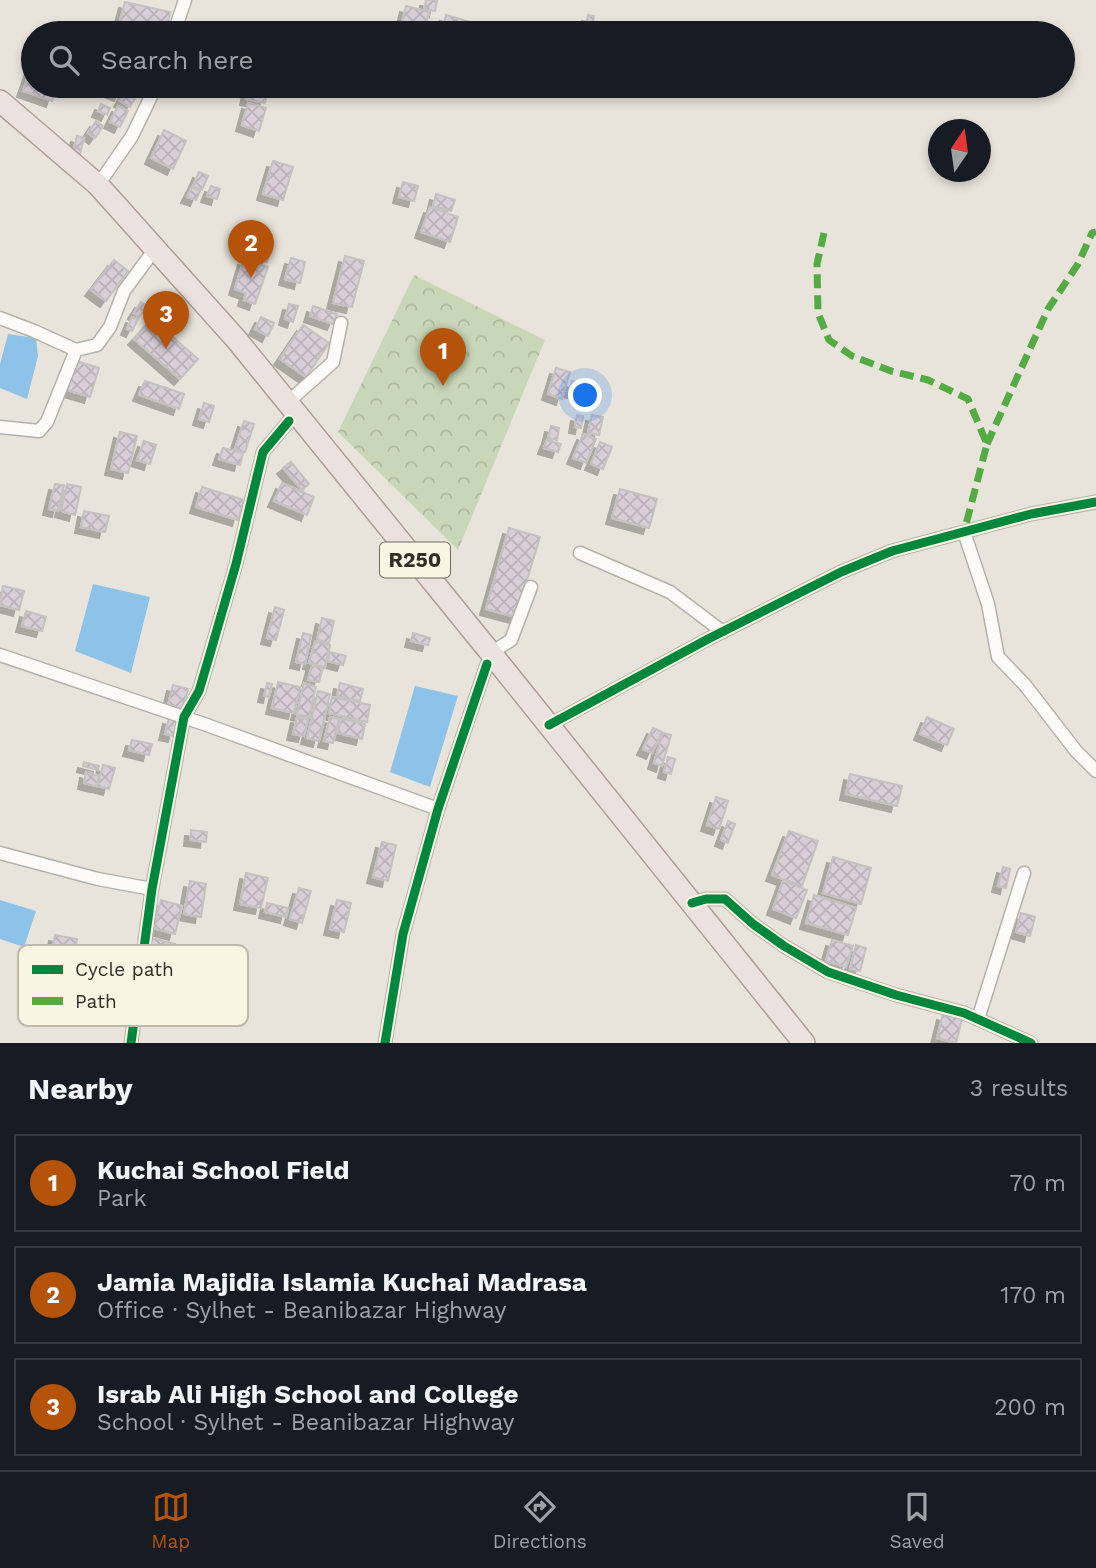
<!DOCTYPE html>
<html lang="en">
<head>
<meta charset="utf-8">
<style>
  :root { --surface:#171b24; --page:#20242c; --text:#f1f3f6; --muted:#9ea1a6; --line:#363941; --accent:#b45309 }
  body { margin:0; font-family:"Work Sans",sans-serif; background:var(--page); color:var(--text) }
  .compass { position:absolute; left:928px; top:119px; width:63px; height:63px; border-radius:50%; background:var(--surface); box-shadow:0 4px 10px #0003; rotate:13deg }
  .you { position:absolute; left:586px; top:396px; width:24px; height:24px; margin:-18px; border:5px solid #fff; border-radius:50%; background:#1a73e8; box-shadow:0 0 0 10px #1a73e833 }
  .badge { display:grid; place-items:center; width:46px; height:46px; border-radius:50%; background:var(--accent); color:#fff; font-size:23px; font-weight:700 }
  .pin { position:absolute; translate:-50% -58px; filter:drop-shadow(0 2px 4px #0008) }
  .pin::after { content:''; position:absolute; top:37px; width:24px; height:21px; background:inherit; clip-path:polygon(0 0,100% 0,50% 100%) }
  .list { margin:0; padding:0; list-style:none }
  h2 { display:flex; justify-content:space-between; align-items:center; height:91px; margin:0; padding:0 28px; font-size:30px }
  h2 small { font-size:23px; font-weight:400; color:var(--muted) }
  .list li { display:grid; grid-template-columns:46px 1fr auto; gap:21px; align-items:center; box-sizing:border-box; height:98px; margin:0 14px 14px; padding:0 14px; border:2px solid var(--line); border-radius:0px }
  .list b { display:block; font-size:26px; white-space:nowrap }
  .list p { margin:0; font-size:23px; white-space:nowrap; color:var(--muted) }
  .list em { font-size:23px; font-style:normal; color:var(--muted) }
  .icon { flex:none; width:38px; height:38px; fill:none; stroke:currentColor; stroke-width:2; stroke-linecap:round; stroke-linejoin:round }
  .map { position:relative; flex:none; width:1096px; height:1043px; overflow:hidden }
  .search { position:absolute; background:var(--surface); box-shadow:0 4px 10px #0003; left:21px; right:21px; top:21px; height:77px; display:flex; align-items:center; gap:18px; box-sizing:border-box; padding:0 24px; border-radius:38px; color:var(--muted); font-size:26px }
  .sheet { height:427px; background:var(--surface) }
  nav { display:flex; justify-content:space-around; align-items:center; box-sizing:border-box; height:98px; border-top:2px solid var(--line); background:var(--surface); font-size:19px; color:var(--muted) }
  nav a { display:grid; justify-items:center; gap:4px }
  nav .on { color:var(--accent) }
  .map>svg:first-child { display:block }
  .park { fill:url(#park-crowns) }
  .water { fill:#8ec3e9 }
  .building { fill:url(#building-cross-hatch); stroke:#c4c1c0; stroke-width:2; filter:url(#shadow) }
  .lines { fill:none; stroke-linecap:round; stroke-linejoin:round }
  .street-casing { stroke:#b4b1aa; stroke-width:15 }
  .primary-casing { stroke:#b09d95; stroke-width:24 }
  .street { stroke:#fcfbfa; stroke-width:12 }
  .primary { stroke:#ebe1de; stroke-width:21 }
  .quiet { stroke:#54ab44; stroke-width:7; stroke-dasharray:14 7; stroke-linecap:butt }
  .cycleway-casing { stroke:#faf4e3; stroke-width:13 }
  .cycleway { stroke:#00873e; stroke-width:9 }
  .labels { text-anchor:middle; stroke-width:7; stroke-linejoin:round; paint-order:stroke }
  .shield { fill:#faf4e3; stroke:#6e6a61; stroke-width:2 }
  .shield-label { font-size:21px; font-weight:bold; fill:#322f29 }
  .key { fill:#faf4e3; stroke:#beb9ab; stroke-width:2 }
  .key-label { font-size:19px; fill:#322f29 }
</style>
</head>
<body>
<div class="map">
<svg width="1096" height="1043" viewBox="0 0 1096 1043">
  <defs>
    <pattern id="park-crowns" width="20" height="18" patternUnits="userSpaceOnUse" patternTransform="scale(1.75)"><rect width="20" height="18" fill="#c9d7b9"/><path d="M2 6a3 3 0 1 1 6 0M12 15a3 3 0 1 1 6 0" fill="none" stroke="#adb99f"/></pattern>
    <pattern id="building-cross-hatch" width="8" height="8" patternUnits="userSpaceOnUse" patternTransform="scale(1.75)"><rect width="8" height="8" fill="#d9ced8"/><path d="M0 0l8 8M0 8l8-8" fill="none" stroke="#bbb1b9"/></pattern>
    <filter id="shadow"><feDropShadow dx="-6" dy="6" stdDeviation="0" flood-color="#0004"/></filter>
  </defs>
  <rect width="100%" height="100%" fill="#e8e4db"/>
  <path class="park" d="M414,275L545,340L458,550L338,432Z"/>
  <path class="water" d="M8,334L36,338L38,356L27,399L0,388V364Z
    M93,584L150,597L131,673L75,651Z
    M415,686L458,696L430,787L390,772Z
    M0,900L36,911L24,947L0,939Z"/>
  <path class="building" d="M426,0H437L435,11L424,9Z
    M125,2L170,12L166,32L120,21Z
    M406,6L429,12L424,33H399Z
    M446,15L470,22L466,33L442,32Z
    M588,15L594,16L592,27L586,26Z
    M33,62V86H57L52,101L23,91Z
    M115,86L123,87L120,95L112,92Z
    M125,86H144L141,93Z
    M249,86L268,89L265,103L246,99Z
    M126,90L136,96L130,107L120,101Z
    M248,103L266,108L259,131L242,125Z
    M101,104L110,108L107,115L98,111Z
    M118,106L128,111L120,127L110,122Z
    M96,121L103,126L95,138L88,133Z
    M164,130L186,141L173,169L151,158Z
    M77,136L84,138L80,154L73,152Z
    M273,161L293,167L283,200L263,194Z
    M199,172L208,176L202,190L193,186Z
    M403,182L418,186L414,201L399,197Z
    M211,186L220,189L217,199L207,196Z
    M192,187L200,191L196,200L187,197Z
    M436,194L455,200L451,211L433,206Z
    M430,207L458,217L450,242L421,232Z
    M252,245L270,250L267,262L248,257Z
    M345,256L364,261L352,307L333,303Z
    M291,258L305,262L300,283L285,279Z
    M244,259L268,267L255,304L244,300L246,293L235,289Z
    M114,260L128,271L106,301L91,290Z
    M141,302L147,306L139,317L134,313Z
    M289,304L298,306L293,322L285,319Z
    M313,306L337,314L333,324L310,316Z
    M132,317L138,319L132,331L127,329Z
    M261,317L274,323L268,336L255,329Z
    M152,319L198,359L180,379L134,339Z
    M303,325L329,343L306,377L280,359Z
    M76,361L99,368L90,397L67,390Z
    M556,368L570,372L562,399L548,394Z
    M145,381L184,394L179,409L139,395Z
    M572,381L580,383L578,393L569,391Z
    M204,403L214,406L209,422L199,419Z
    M577,415L583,416L581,428L575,427Z
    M592,415L603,417L599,435L588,433Z
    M244,421L254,424L245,452L235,449Z
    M551,426L559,428L557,440L548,438Z
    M120,432L137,436L128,473L111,469Z
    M583,434L596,439L586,463L573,458Z
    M547,440L561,444L558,452L544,448Z
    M144,441L156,445L150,464L137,460Z
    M600,442L612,447L603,469L591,464Z
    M223,448L243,453L240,465L219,459Z
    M291,462L309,484L302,490L283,468Z
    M282,483L314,497L307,515L274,501Z
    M55,484L64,485L58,511L49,509Z
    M67,484L81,487L75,515L61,511Z
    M202,487L244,500L238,520L196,507Z
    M620,489L657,499L649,528L612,518Z
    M84,511L109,516L105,532L81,527Z
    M509,528L540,537L516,617L486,609Z
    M3,586L24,591L19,610L0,605Z
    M275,607L284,610L276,640L267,638Z
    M26,611L46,617L42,631L22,626Z
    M322,618L334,621L329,643L317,640Z
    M303,633L311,635L305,664L296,662Z
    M413,633L430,638L428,645L411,641Z
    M315,642L330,645L325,667L309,663Z
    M330,652L346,656L343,665L328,661Z
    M312,666L323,668L319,682L308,680Z
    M278,682L300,687L294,713L272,708Z
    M267,683L272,684L269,697L264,696Z
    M304,683L316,687L309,717L297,714Z
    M340,683L363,689L360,701L337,696Z
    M173,685L188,689L182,709L168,705Z
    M318,691L330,694L319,741L307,738Z
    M332,697L370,705L367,722L329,713Z
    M297,717L308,719L304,736L293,734Z
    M330,717L339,719L333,743L324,741Z
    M927,717L954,729L947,745L920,734Z
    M169,718L178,720L174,736L165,734Z
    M341,719L365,724L362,739L338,733Z
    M653,728L662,732L652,753L643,749Z
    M663,733L671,735L662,766L654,763Z
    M132,740L152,744L149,755L129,750Z
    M668,757L675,759L671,774L664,772Z
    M84,762L99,766L98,770L83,766Z
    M103,765L115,768L109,789L98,786Z
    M86,772L99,776L96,786L84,783Z
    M850,774L902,786L897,806L846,794Z
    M716,797L728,801L719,829L707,825Z
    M728,821L735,824L728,843L721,840Z
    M191,830L207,832L206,842L190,840Z
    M789,831L818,841L802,886L772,875Z
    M382,842L396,845L388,881L373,877Z
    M833,857L871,868L861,904L823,893Z
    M1003,867L1010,869L1006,888L998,886Z
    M246,873L268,878L261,908L240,904Z
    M190,881L206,884L201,917L184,914Z
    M783,881L807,890L796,918L773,909Z
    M299,888L311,891L302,923L290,919Z
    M814,895L856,908L848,935L806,923Z
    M161,900L182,906L175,934L153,928Z
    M337,900L351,903L344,932L330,929Z
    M267,903L288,908L286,917L265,912Z
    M1021,913L1035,917L1030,936L1016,932Z
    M55,935L77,939L74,957L52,953Z
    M151,938L175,944L169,966L146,960Z
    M832,940L853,946L846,967L826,961Z
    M856,945L866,948L860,971L850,969Z
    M943,1014L962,1019L956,1043L937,1038Z"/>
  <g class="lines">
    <defs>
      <path id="street" d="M174,33L185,0
        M98,185L132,136L156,86
        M0,318L34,331L76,350
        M288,402L333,362L341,323
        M0,427L39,431L47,422L76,350L97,345L110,327L124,291L149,257
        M964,532L988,604L998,657L1025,685L1076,751L1096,771
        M580,553L670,592L723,632
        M491,653L511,640L531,587
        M0,655L204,724L438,809
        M549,725L708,639L841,572L892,551L1031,514L1096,502
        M0,853L98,879L152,889
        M692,903L706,899H725L753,924L784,946L828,972L896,995L964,1013L1031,1043
        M978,1019L1024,873
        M131,1043L152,889L184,717L199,691L212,647L236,564L263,452L289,421
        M385,1043L403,934L438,809L487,664"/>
      <path id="primary" d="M0,101L98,185L236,339L494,657L804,1043"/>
    </defs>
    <use href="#street" class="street-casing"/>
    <use href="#primary" class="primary-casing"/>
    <use href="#street" class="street"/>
    <use href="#primary" class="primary"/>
    <path class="quiet" d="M824,233L817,264L818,313L829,340L852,356L891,371L928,380L968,399L987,444L964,532
      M987,444L1048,309L1078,264L1092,233L1096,232"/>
    <defs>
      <path id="cycleway" d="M549,725L708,639L841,572L892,551L1031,514L1096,502
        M692,903L706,899H725L753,924L784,946L828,972L896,995L964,1013L1031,1043
        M131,1043L152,889L184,717L199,691L212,647L236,564L263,452L289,421
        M385,1043L403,934L438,809L487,664"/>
    </defs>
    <use href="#cycleway" class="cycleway-casing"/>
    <use href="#cycleway" class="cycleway"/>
  </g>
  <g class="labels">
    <rect class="shield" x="380" y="542.5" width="70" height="35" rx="5"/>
    <g class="shield-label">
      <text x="415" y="567">R250</text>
    </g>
  </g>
  <rect x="18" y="945" width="230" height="81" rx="10" class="key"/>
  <rect x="32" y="965" width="31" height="9" fill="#00873e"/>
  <rect x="32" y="997" width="31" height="8" fill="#54ab44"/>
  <g class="key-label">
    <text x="75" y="976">Cycle path</text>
    <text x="75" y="1008">Path</text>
  </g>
</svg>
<svg class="compass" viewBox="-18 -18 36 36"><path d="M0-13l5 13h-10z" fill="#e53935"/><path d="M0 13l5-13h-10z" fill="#9ea1a6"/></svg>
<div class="you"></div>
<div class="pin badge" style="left:443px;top:386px">1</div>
<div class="pin badge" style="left:251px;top:278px">2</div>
<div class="pin badge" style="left:166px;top:349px">3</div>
<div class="search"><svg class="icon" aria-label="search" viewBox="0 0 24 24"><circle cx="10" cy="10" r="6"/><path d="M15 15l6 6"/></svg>Search here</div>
</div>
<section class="sheet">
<h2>Nearby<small>3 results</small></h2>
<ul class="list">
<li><span class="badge">1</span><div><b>Kuchai School Field</b><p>Park</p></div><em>70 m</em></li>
<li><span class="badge">2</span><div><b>Jamia Majidia Islamia Kuchai Madrasa</b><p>Office · Sylhet - Beanibazar Highway</p></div><em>170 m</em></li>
<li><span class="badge">3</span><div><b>Israb Ali High School and College</b><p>School · Sylhet - Beanibazar Highway</p></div><em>200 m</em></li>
</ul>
</section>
<nav>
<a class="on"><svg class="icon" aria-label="map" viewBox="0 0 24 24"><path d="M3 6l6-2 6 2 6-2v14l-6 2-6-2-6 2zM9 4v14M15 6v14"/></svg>Map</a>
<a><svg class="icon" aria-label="directions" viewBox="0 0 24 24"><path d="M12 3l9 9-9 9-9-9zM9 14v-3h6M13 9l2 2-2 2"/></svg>Directions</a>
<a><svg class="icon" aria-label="saved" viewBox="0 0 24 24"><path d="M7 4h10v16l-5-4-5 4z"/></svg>Saved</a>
</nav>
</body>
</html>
